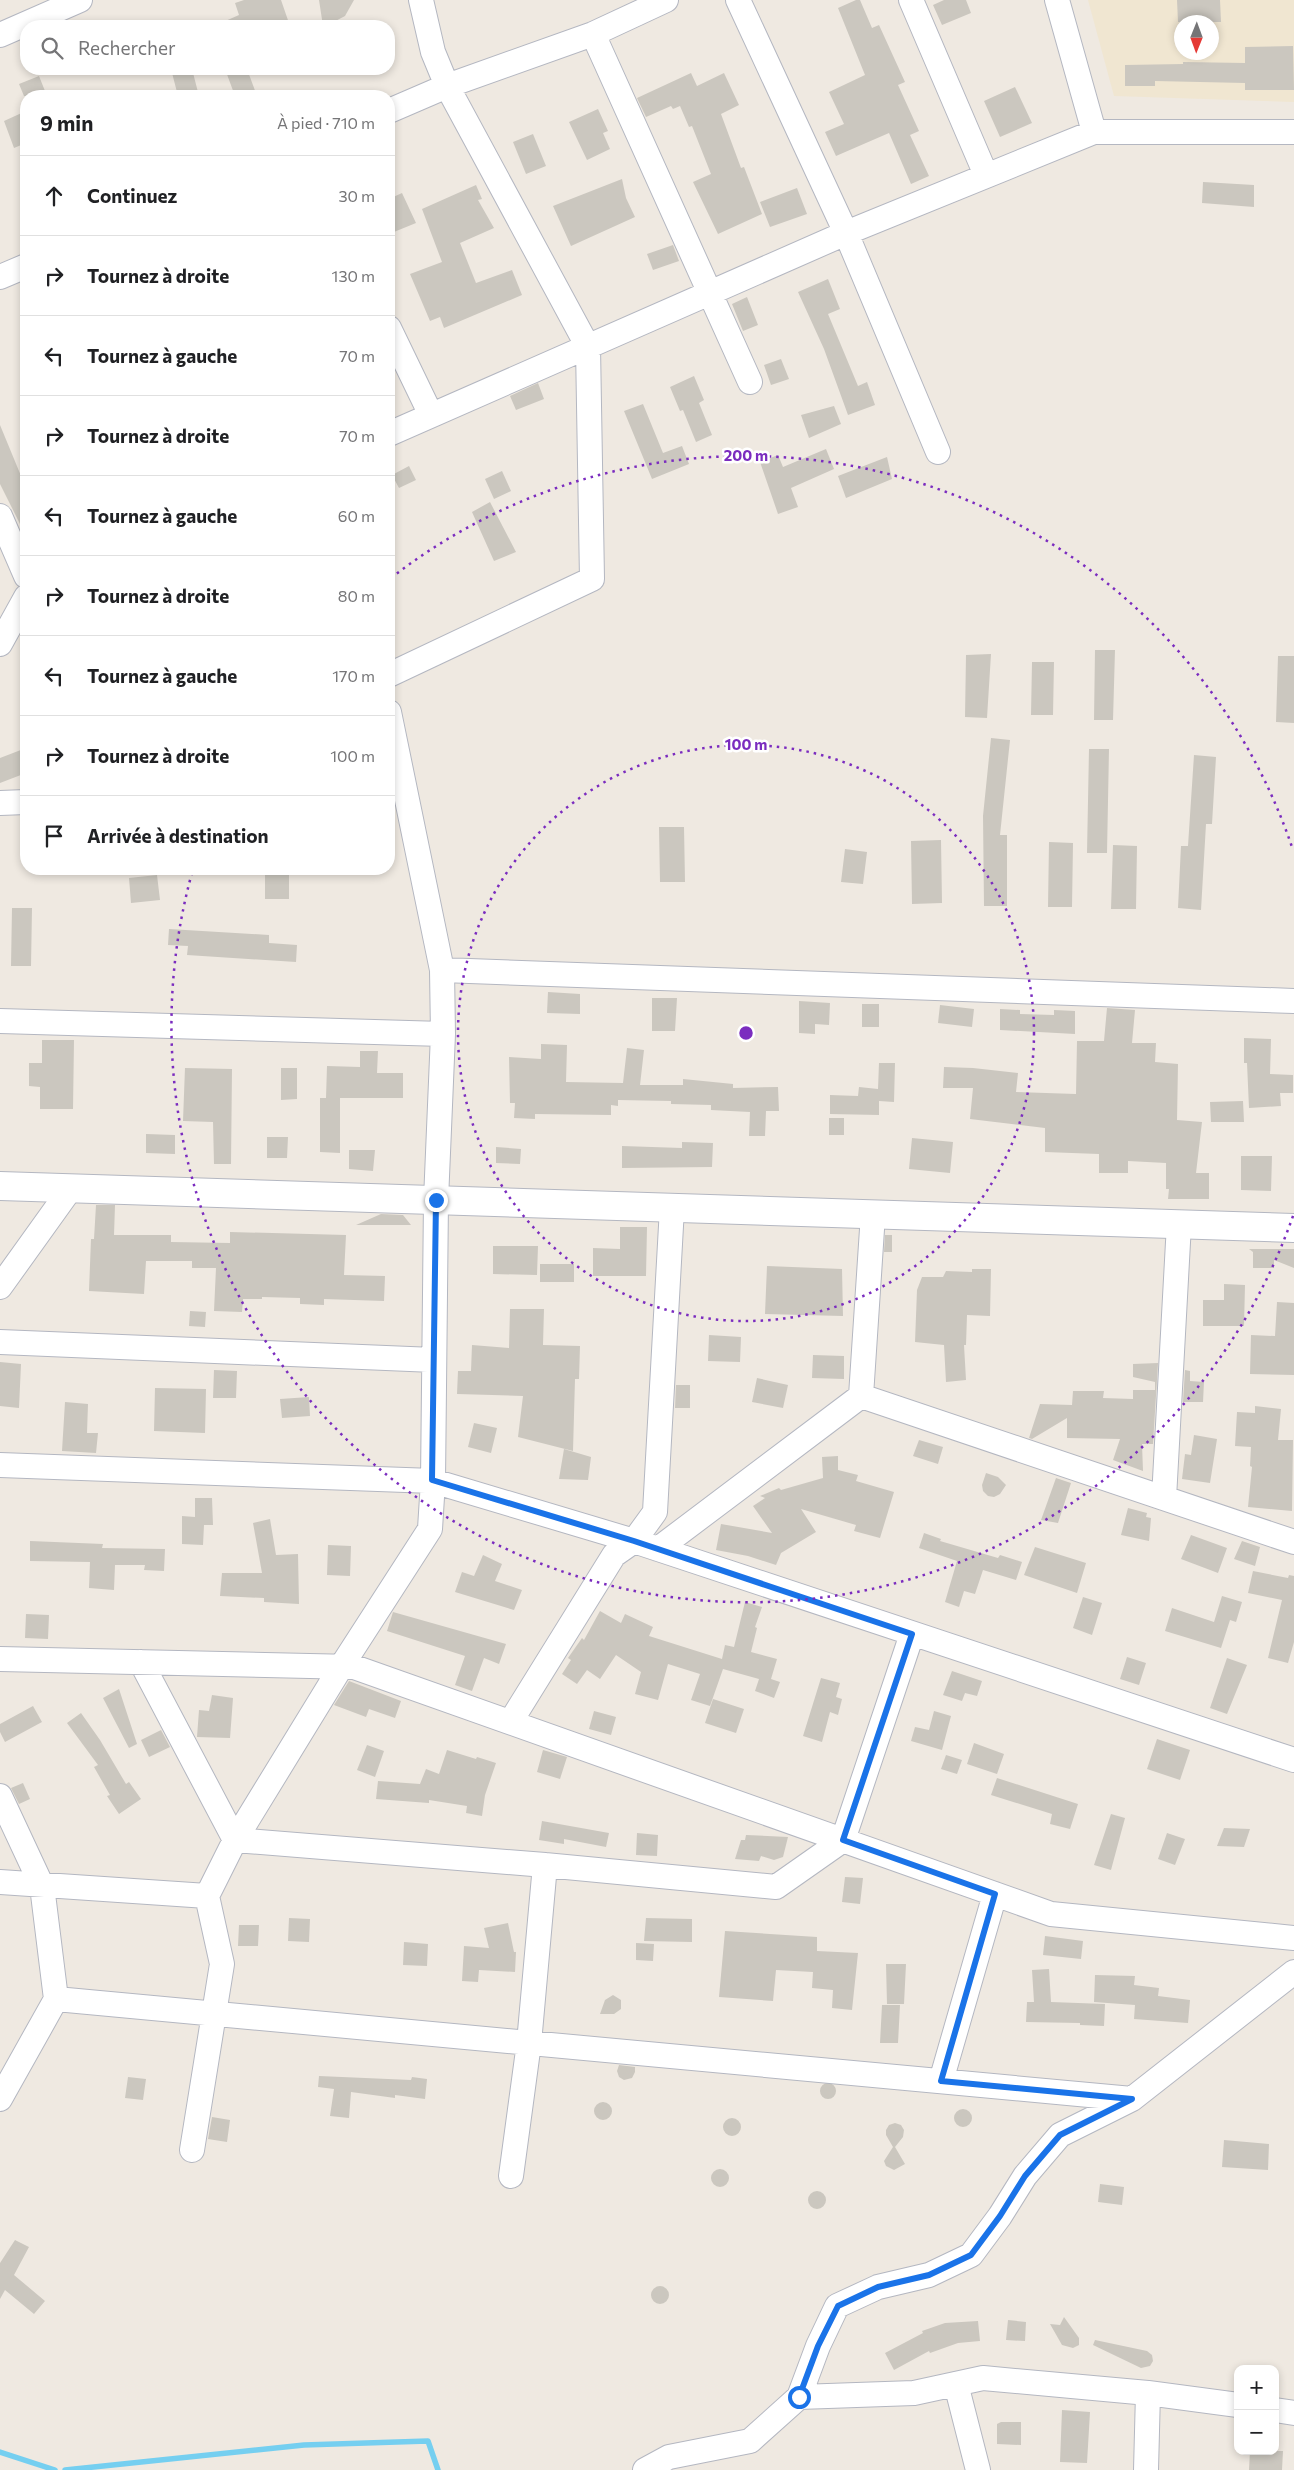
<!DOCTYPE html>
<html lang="fr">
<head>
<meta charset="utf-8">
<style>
  :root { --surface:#fff; --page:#f6f6f6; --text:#202124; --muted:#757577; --line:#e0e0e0 }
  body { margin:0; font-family:Commissioner,sans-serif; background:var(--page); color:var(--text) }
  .controls { position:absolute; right:15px; bottom:15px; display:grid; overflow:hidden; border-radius:10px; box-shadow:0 2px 8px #0003 }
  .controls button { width:45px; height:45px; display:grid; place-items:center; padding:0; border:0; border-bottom:1px solid var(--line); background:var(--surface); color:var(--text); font:25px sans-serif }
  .compass { position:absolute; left:1174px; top:15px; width:45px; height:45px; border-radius:50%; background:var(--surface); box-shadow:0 2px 8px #0003; rotate:181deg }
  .stop { position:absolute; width:15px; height:15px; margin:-11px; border:4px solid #1a73e8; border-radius:50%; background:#fff }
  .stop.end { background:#1a73e8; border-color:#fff; box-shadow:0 1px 5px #0008 }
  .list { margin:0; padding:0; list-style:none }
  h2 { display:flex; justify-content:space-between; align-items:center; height:65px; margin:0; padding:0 20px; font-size:21px }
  h2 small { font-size:16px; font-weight:400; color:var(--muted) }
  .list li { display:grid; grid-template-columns:32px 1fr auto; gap:15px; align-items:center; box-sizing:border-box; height:80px; padding:0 20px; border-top:1px solid var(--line) }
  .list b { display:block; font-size:19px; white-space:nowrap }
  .list em { font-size:16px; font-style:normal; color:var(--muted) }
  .icon { flex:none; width:28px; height:28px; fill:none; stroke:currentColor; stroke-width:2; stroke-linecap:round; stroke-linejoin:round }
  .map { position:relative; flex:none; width:1294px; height:2470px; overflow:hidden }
  .search { position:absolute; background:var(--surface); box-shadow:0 2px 8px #0003; left:20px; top:20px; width:375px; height:55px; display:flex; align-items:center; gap:12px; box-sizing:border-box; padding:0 18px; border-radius:20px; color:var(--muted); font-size:19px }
  .panel { position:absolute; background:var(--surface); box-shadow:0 2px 8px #0003; left:20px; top:90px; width:375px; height:785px; border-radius:20px }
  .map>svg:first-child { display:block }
  .education { fill:#f0e6d1; fill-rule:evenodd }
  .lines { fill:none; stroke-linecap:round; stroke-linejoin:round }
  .stream { stroke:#75cff0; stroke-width:5.5 }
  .building { fill:#cbc7bf }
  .street-casing { stroke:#b4b7c1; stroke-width:26 }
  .secondary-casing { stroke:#b4b7c1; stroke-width:30 }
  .street { stroke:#fff; stroke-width:24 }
  .secondary { stroke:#fff; stroke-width:28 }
  .route { stroke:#1a73e8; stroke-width:6 }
  .ring { fill:none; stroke:#7b2cbf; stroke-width:2.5; stroke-dasharray:2.5 5 }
  .centre { fill:#7b2cbf; stroke:#fff; stroke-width:2.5 }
  .ring-label { font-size:15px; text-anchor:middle; font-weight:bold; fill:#7b2cbf; stroke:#fff; stroke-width:5; stroke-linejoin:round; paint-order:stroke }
</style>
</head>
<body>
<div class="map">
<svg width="1294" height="2470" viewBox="0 0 1294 2470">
  <rect width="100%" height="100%" fill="#efe9e1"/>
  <path class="education" d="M1088,0H1294V102L1114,96ZM1182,22H1212V52H1182Z"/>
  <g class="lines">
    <path class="stream" d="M0,2452L55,2470
      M65,2470L304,2445L428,2441L438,2470"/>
  </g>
  <path class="building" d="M244,0H281L290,26H214L239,15L235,3Z
    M319,0H354L345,16L326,26H323Z
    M856,0H860L872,28L879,25L905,82L898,85L919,131L910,135L929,176L911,184L889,133L836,156L825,132L844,124L829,92L865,75L838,8Z
    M944,0H966L971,13L942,25L933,5Z
    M1177,0H1220L1221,22H1178Z
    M1293,46L1294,90H1245V83L1155,81V86H1125V65L1183,64V62L1245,63V47Z
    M171,69H192L199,96H178Z
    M225,69H247L257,96H235Z
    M691,73L697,86L724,73L739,105L721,114L741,168L744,167L762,214L718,234L693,182L711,174L692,126L689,127L680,106L673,109L671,106L646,117L637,98Z
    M39,76L47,96H24L19,84Z
    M1015,87L1032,123L1000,137L984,101Z
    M598,109L608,131L603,133L610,149L587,160L569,122Z
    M26,111V143L14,148L4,121Z
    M533,134L546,166L526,174L513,142Z
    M622,179L626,198L635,217L571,246L553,206Z
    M1203,182L1254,185V207L1202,203Z
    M476,185L482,199L478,200L494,228L460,243L476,283L512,270L522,295L444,328L440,317L430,321L410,274L442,262L422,209Z
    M797,188L807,214L770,227L760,202Z
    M402,193L416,223L389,234V199Z
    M673,245L679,261L653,270L647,254Z
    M828,279L840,309L828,314L858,386L867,382L875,405L848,415L824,349L798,292Z
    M747,297L758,325L743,331L732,304Z
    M781,359L789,379L771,385L764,365Z
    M694,376L704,400L699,403L712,435L696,442L683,410L680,411L670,387Z
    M538,383L544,399L516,410L510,396Z
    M643,404L663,453L682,446L689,464L652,479L624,411Z
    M834,406L841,424L809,438L801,415Z
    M0,425L26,488V536L0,484Z
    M826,449L834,469L791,488L798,507L778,514L760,462L778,455L783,467Z
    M887,457L892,479L846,498L838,476Z
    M409,466L416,480L399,488L392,475Z
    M502,471L511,491L494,499L485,479Z
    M490,502L516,552L494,561L472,512Z
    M1095,650H1115L1113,720H1094Z
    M991,654L987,718L965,717L966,655Z
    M1278,656H1294V723L1276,722Z
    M1032,662H1054L1053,715H1031Z
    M991,738L1010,740L1000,835H1007V906H984L983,816Z
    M26,748V773L0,783V758Z
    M1089,749H1109L1107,853H1087Z
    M1194,755L1216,757L1212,824H1206L1201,910L1178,908L1181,846H1188Z
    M659,827H684L685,882H660Z
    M941,840L942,903L912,904L911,841Z
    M1049,842L1073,843L1072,907H1048Z
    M1113,845L1137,846L1136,909H1111Z
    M845,849L867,852L863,884L841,882Z
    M265,872H289V899H265Z
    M157,875L160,900L131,903L129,878Z
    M12,908H32L31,966H11Z
    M169,929L269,935V943L297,945L296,962L187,955L188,946L168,945Z
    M548,992L580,994V1014L547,1013Z
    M652,998H677L675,1031H652Z
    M799,1001L830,1003L829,1025L815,1024V1034L799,1033Z
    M862,1004H879V1027H862Z
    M940,1005L974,1009L972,1027L938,1023Z
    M1107,1008L1135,1010L1132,1043H1156L1155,1062L1178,1064L1177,1120L1202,1122L1196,1173H1209V1199H1168L1169,1189H1166V1163L1128,1161V1173H1099V1154L1045,1152V1128L970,1119L973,1088H943L944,1067L973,1068L1018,1073L1016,1092L1076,1094L1077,1041H1104Z
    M1000,1009L1020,1010V1014L1054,1015V1010L1075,1011V1034L1000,1030Z
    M1244,1038L1271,1039L1270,1074L1293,1075V1093H1280L1281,1106L1249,1108L1247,1063H1244Z
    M42,1040H74L73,1109H40V1087L29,1086V1063H42Z
    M541,1044L567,1045L566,1082L623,1083L627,1048L644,1050L640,1085H683V1079L733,1084V1088L778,1087L779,1111H766L765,1136H749L750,1112L711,1110V1105L671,1104V1101L618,1100V1106L611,1105V1115L535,1114V1119L514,1118L515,1103H510L509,1057L541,1059Z
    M360,1051H378L377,1073H403V1098H340V1153L320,1152V1098H326L327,1066L360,1067Z
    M879,1063H895L894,1102L879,1101V1115L830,1114V1095L858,1096L859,1087L878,1089Z
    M185,1068L232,1069L231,1164H214L213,1122L183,1121Z
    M281,1068H297V1099L281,1100Z
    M1243,1101L1244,1122H1211L1210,1102Z
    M829,1118H844V1135H829Z
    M146,1134L175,1135V1154L146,1153Z
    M267,1137H288L287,1158H267Z
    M912,1138L953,1142L950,1173L909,1169Z
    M682,1142L713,1143L712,1167L622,1168V1146L682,1148Z
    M496,1147L521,1149L520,1164L496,1163Z
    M349,1150H375L373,1171L349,1169Z
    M1241,1156H1272L1271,1191L1241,1190Z
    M96,1205H115L114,1235H171V1242L230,1243V1232L346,1235L344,1275L385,1276L384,1301L324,1299V1305L300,1304V1298L262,1297V1299H243L242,1312L214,1311L216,1268H192V1261H146L144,1294L89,1291L91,1239H94Z
    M381,1214L403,1215L411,1225H356Z
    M620,1227H647L646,1276H593V1248L620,1249Z
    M885,1235H892V1252H884Z
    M493,1246H538L537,1275L493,1274Z
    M1249,1249H1294V1268L1274,1260V1268H1253V1252Z
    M540,1264H574V1282H540Z
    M767,1266L842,1269L843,1316L765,1314Z
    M972,1269H991L990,1316L967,1315L966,1345H964L966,1380L946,1382L944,1345L915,1342L917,1290L922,1277H943L946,1271L972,1272Z
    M1224,1284L1245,1285L1244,1326H1203V1300H1224Z
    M1277,1302L1294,1303V1375L1250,1374L1251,1335L1275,1336Z
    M510,1309H544L543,1345L580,1346L579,1379H575L573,1451L518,1437L523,1396L457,1394L458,1371H471L472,1345L509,1348Z
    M190,1311L206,1312L205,1327L189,1326Z
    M709,1335L741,1337L740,1362L708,1361Z
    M813,1355L844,1356V1379L812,1378Z
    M0,1362L21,1364L19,1408L0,1406Z
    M1158,1363L1153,1444H1142L1143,1471L1113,1460L1120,1439L1067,1438V1418L1032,1439L1029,1438L1040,1404L1072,1405L1073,1391H1104L1103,1398L1133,1399V1390H1155V1382L1133,1377V1364Z
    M214,1370L237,1371L236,1398H213Z
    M1185,1370L1190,1371V1381L1204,1382L1203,1402H1183Z
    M757,1378L788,1385L783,1408L752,1402Z
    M676,1385H690V1408H675Z
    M155,1388L206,1389L205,1433L154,1431Z
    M309,1397L310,1416L282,1418L280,1399Z
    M65,1402L88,1404L87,1433H98L96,1453L62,1451Z
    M1255,1406L1281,1409L1278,1440H1293L1292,1511L1248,1507L1252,1467L1250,1466L1251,1447L1235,1446L1237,1412L1255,1413Z
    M474,1423L497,1428L491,1453L468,1447Z
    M1194,1435L1217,1439L1210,1483L1182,1479L1185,1454L1191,1455Z
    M919,1440L943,1447L938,1464L913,1456Z
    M564,1449L591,1457L588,1480L559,1479Z
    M838,1456V1470L858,1475L856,1481L894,1492L880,1538L854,1531L856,1525L801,1509L816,1532L781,1553L776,1565L748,1556L716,1550L721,1524L772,1533L753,1506L765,1498L760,1496L779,1488L781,1490L823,1478L822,1457Z
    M986,1473L998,1477L1006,1485L1000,1494L994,1497L988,1496L983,1491L982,1485Z
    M1056,1478L1071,1483L1058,1523L1041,1520Z
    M195,1498H212L213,1525H204L203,1545L182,1544V1516L195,1517Z
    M1128,1508L1147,1513L1146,1517L1151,1518L1149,1541L1121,1535Z
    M270,1519L276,1555L298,1554L299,1604L264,1602V1598L220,1596L222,1573H262L253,1523Z
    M924,1533L941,1539L940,1541L998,1558L1000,1555L1022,1562L1016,1580L983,1570L975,1594L964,1591L959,1607L945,1602L957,1561L919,1548Z
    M1191,1535L1227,1548L1218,1573L1181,1559Z
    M30,1541L103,1544L102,1548L165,1549L164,1571L144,1570L145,1565H115L114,1590L89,1588L90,1562L30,1561Z
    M1242,1541L1260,1547L1255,1566L1234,1559Z
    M328,1545L351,1546L350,1576L327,1575Z
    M1035,1547L1086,1563L1077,1593L1024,1575Z
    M483,1555L502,1564L495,1581L522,1590L514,1610L455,1592L462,1572L474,1576Z
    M1253,1571L1288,1578L1289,1575L1294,1576V1642L1288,1663L1268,1658L1282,1600L1248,1593Z
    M1222,1596L1242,1602L1236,1622L1230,1620L1221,1648L1165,1631L1172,1608L1214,1622Z
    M1083,1597L1102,1603L1092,1635L1073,1628Z
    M745,1602L762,1607L755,1627L757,1628L751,1652L777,1659L771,1679L780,1682L774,1698L755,1691L759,1679L723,1669L710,1706L691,1700L700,1674L668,1664L658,1700L635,1694L641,1672L616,1655L600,1679L587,1670L577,1684L562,1674L571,1660L568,1658L582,1638L584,1640L600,1611L621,1623L625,1614L653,1627L649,1636L722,1659L725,1645L734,1647Z
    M393,1612L506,1644L499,1664L484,1658L472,1691L455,1685L465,1656L387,1631Z
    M26,1614L49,1615L48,1639L25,1638Z
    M1127,1657L1146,1663L1139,1685L1120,1679Z
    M1227,1658L1247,1665L1227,1714L1210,1708Z
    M952,1671L982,1681L977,1696L965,1693L962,1701L943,1695Z
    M821,1678L840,1683L836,1697L842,1699L838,1715L830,1712L822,1742L803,1736Z
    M349,1681L401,1701L395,1718L369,1709L366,1717L334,1705Z
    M119,1689L137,1744L129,1748L103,1698Z
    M212,1695L233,1698L230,1738L197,1737L199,1710L209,1711Z
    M713,1699L744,1709L736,1733L705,1723Z
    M33,1706L42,1722L5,1742L0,1732V1724Z
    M594,1711L616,1717L611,1735L589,1729Z
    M934,1711L951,1716L942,1750L911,1741L915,1727L929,1730Z
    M81,1713L100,1740L126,1784L129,1782L141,1799L119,1814L107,1796L110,1795L94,1767L98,1765L67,1723Z
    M161,1730L170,1747L149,1757L141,1740Z
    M1157,1739L1190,1750L1180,1780L1147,1769Z
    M974,1743L1004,1754L997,1774L967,1764Z
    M367,1745L384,1751L375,1777L357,1770Z
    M447,1750L476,1759L477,1757L496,1763L485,1795L482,1816L466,1813L467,1806L429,1800V1803L376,1799L378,1781L420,1784L426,1769L439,1774Z
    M543,1750L567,1757L560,1779L537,1772Z
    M946,1755L962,1760L957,1774L941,1769Z
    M997,1778L1078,1804L1070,1829L1050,1824L1052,1814L991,1795Z
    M23,1783L30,1799L19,1804L11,1788Z
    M1111,1814L1125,1818L1111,1870L1094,1865Z
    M542,1821L609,1833L606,1847L564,1839V1844L539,1840Z
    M1224,1828L1250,1829L1244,1847L1217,1846Z
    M637,1833L658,1835L657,1856L636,1855Z
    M1167,1833L1185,1839L1175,1865L1158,1859Z
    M746,1835L788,1837L783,1857L774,1860L761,1856L759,1861L735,1859L741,1840H745Z
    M845,1877L863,1878L860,1904L842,1902Z
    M289,1918L310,1919L309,1942L288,1941Z
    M646,1918L692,1919V1942L644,1941Z
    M508,1923L514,1952H516L515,1972L479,1970L478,1982L462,1981L464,1946L489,1948L484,1928Z
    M239,1925H259L258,1946H238Z
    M725,1931L817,1937V1951L858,1953L852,2010L832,2008L833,1990L812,1988L813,1972L776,1970L773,2001L719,1997Z
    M1045,1936L1083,1941L1081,1959L1043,1955Z
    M404,1942L428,1944L427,1966L403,1965Z
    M636,1943L654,1944L653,1961L636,1960Z
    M886,1964H906L904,2004H887Z
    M1049,1969L1051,2002L1105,2004L1104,2026L1080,2025V2023L1026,2022L1027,2002H1034L1032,1970Z
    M1095,1975L1135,1976L1134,1985L1159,1988L1158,1996L1190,2000L1188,2023L1134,2019L1135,2005L1094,2002Z
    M613,1995L621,2000V2009L614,2014H600L605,2000Z
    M882,2005H900L898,2043H880Z
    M619,2065L635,2067V2072L632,2078L624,2080L619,2077L617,2071Z
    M319,2076L411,2080L412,2077L427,2079L425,2099L395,2095V2098L351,2092L349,2118L330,2116L334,2089L318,2087Z
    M128,2077L146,2079L143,2100L125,2098Z
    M820 2091a8 8 0 1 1 16 0a8 8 0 1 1-16 0Z
    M594 2111a9 9 0 1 1 18 0a9 9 0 1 1-18 0Z
    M954 2118a9 9 0 1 1 18 0a9 9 0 1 1-18 0Z
    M212,2117L230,2120L227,2142L208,2139Z
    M723 2127a9 9 0 1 1 18 0a9 9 0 1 1-18 0Z
    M895,2123L901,2125L904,2130L903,2137L895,2147L905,2164L894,2170L886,2166L884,2161L893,2147L886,2135V2130L889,2125Z
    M1224,2140L1269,2144L1268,2170L1222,2167Z
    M711 2178a9 9 0 1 1 18 0a9 9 0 1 1-18 0Z
    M1100,2184L1124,2187L1122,2205L1098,2202Z
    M808 2200a9 9 0 1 1 18 0a9 9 0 1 1-18 0Z
    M15,2240L29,2247L14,2275L45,2301L34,2314L5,2290L0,2299V2263Z
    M651 2295a9 9 0 1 1 18 0a9 9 0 1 1-18 0Z
    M1064,2317L1079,2338V2345L1073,2348L1062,2345L1050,2324L1060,2325Z
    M1008,2320L1026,2322L1025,2341L1006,2340Z
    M978,2321L980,2341L958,2343L930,2353L929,2351L894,2370L885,2353L923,2333L922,2331L945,2323Z
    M1095,2340L1147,2351L1152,2355L1153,2361L1150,2366L1141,2368L1093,2345Z
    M1062,2410L1090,2412L1087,2463L1060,2462Z
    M1001,2422H1021V2445L997,2444V2424Z
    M1250,2451H1283L1282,2470H1249Z"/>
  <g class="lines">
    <defs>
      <path id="street" d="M738,0L846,233L938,452
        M911,0L986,175
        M1057,0L1094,132
        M593,34L750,382
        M0,35L80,0
        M389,111L447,86L593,34L666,0
        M0,277L26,266
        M389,328L431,415
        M389,434L846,233L1094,132H1294
        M0,516L26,576
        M0,644L26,597
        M389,675L592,579L588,347L447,86L433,52L421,0
        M0,803L26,802
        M442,970L1294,1001
        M0,1021L443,1034
        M873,1214L861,1396L1294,1542
        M0,1287L71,1188
        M0,1342L434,1360
        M0,1465L433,1481L634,1541L1294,1760
        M1164,1498L1179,1224
        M658,1549L861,1396
        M0,1659L354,1667L1051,1914L1294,1938
        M141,1662L235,1840L545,1865L776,1887L843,1840L912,1634
        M511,1721L614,1555L634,1541L655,1512L672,1208
        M0,1796L42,1886L56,1999L1132,2099
        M0,1882L207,1896L235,1840L341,1667L430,1529L433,1481L436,1200L443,1034L442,970L389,712
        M941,2081L995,1894
        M0,2099L56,1999
        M192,2150L222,1964L207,1896
        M511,2176L529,2043L545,1865
        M956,2384L978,2470
        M799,2397L914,2393L983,2378L1148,2393L1238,2405
        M1275,2410L1294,2413
        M645,2470L669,2457L750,2441L799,2397L818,2346L837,2306L878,2287L929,2275L971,2255L1000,2216L1025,2176L1060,2135L1132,2099L1294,1972
        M1146,2470L1148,2393"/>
      <path id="secondary" d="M0,1186L1294,1228"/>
    </defs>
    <use href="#street" class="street-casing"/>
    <use href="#secondary" class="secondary-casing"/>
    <use href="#street" class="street"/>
    <use href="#secondary" class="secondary"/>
  </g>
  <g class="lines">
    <path class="route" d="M436,1200L432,1480L634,1541L912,1634L843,1840L995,1894L941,2081L1132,2099L1060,2135L1025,2176L1000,2216L971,2255L929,2275L878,2287L838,2306L818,2346L799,2397"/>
  </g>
  <g class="ring">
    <circle cx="746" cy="1033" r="288"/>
    <path d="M1293 1216A577 577 0 0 1 193 869M391 578A577 577 0 0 1 1293 850"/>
  </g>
  <circle cx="746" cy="1033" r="8" class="centre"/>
  <g class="ring-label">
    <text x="746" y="461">200 m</text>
    <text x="746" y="750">100 m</text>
  </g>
</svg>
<div class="controls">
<button>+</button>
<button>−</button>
</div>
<svg class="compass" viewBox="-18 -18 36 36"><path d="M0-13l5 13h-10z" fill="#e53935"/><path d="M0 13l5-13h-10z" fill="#757577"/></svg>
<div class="stop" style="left:799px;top:2397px"></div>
<div class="stop end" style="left:436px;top:1200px"></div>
<div class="search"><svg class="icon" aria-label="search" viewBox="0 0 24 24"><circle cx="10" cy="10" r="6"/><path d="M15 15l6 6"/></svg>Rechercher</div>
<section class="panel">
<h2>9 min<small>À pied · 710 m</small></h2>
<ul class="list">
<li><svg class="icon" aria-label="ahead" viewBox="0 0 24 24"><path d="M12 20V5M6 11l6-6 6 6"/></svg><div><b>Continuez</b></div><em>30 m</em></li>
<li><svg class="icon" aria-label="right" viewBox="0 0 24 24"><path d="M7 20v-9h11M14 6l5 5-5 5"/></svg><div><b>Tournez à droite</b></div><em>130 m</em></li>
<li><svg class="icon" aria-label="left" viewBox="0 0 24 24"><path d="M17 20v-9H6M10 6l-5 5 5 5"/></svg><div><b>Tournez à gauche</b></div><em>70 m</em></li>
<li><svg class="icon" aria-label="right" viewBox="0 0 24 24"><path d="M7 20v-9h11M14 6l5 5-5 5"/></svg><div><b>Tournez à droite</b></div><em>70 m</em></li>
<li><svg class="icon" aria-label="left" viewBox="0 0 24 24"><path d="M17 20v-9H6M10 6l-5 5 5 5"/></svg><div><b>Tournez à gauche</b></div><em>60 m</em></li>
<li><svg class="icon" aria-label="right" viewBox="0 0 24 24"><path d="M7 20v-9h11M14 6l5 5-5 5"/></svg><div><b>Tournez à droite</b></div><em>80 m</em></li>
<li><svg class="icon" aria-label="left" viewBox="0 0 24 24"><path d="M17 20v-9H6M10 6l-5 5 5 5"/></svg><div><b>Tournez à gauche</b></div><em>170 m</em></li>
<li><svg class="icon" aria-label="right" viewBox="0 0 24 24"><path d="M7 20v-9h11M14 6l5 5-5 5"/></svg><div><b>Tournez à droite</b></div><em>100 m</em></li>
<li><svg class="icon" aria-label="arrive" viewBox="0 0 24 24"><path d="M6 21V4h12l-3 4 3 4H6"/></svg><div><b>Arrivée à destination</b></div></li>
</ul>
</section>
</div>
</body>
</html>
